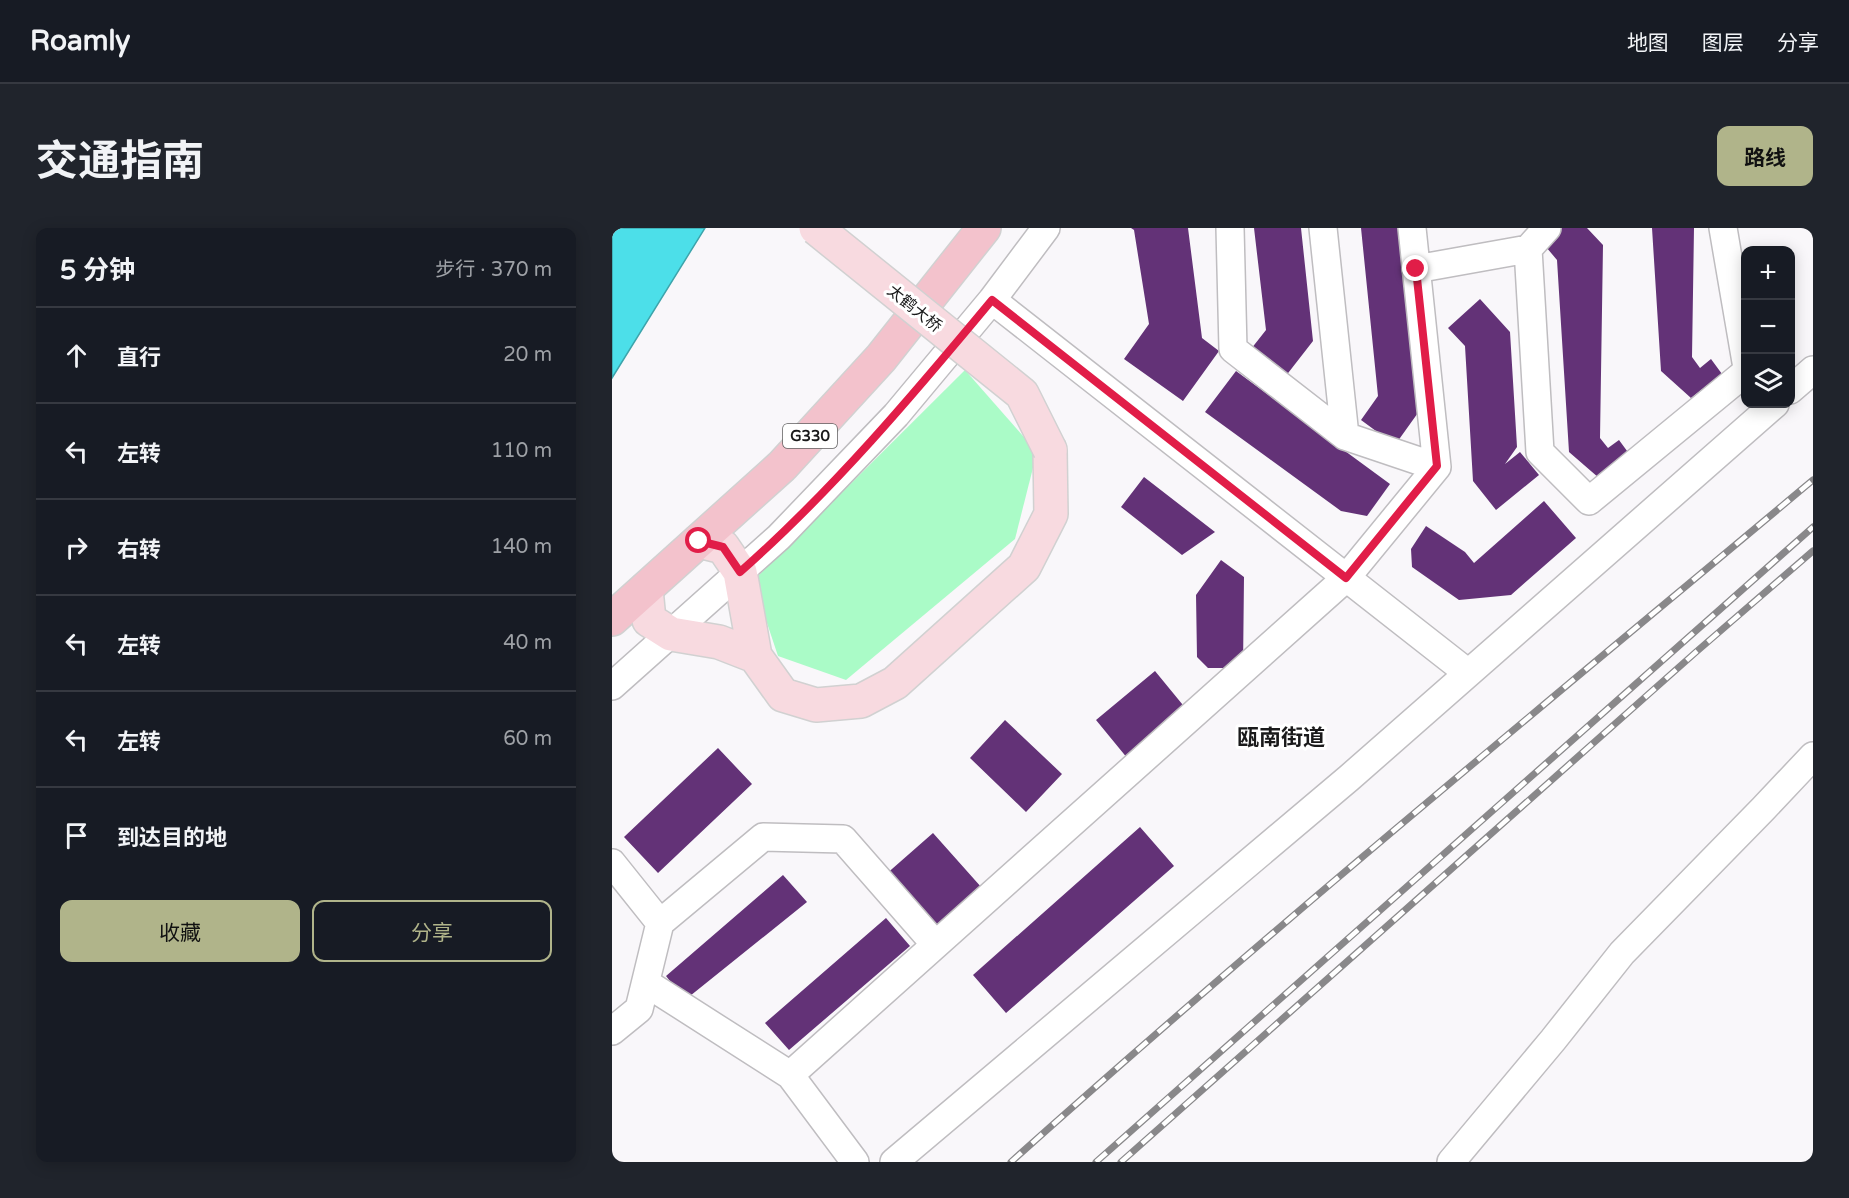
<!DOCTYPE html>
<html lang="zh">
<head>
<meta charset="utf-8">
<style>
  :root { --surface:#171b24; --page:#20242c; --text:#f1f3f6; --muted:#9ea1a6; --line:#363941; --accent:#b0b48a }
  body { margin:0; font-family:"Varela Round","Noto Sans SC",sans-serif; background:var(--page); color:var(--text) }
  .controls { position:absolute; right:18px; top:18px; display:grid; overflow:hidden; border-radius:12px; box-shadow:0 3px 15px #0003 }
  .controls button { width:54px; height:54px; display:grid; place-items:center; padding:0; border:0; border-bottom:2px solid var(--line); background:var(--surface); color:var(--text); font:30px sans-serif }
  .stop { position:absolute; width:18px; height:18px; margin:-14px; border:4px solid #e11d48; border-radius:50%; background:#fff }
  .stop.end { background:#e11d48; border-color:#fff; box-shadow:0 2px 6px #0008 }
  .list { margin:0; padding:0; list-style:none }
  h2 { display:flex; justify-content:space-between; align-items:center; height:78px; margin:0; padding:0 24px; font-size:26px }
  h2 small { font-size:20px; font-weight:400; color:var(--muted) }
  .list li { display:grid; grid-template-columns:39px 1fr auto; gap:18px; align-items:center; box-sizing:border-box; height:96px; padding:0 24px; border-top:2px solid var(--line) }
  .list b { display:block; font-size:22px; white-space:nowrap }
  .list em { font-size:20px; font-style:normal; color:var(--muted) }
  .actions { display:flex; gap:12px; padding:18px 24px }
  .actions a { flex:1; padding:14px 0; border:2px solid var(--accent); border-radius:12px; text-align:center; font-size:21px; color:var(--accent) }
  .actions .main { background:var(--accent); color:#111 }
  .icon { flex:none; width:33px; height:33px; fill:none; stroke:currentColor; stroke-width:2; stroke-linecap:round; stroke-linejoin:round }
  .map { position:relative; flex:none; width:1201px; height:934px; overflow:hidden; border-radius:12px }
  header { display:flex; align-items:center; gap:36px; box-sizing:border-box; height:84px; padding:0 30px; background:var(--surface); border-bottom:2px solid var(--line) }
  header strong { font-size:28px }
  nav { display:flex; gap:33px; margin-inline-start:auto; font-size:21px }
  .intro { display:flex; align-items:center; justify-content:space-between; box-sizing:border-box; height:144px; padding:0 36px }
  h1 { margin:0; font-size:42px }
  .button { padding:15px 27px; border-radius:12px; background:var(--accent); color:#111; font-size:21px; font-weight:700 }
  main { display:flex; gap:36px; padding:0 36px }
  aside { flex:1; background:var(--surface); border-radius:12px; box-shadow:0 3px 15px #0003 }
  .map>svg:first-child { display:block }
  .green { fill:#aafbc7 }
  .water { fill:#4cdfe9; stroke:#3da4ab; stroke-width:1.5 }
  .building { fill:#633277 }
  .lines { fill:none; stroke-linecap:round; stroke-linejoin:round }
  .minor-casing { stroke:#bfbdc0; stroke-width:30 }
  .major-casing { stroke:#d1d1d1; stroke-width:36 }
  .highway-casing { stroke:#d1d1d1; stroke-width:36 }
  .minor { stroke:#fff; stroke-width:27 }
  .major { stroke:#f8dae0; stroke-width:33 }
  .highway { stroke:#f3c2cc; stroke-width:33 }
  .rail-casing { stroke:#89888a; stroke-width:7 }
  .rail { stroke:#fff; stroke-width:4.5; stroke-dasharray:14; stroke-linecap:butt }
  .major-bridge-casing { stroke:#d1d1d1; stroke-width:36; stroke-linecap:butt }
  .major-bridge { stroke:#f8dae0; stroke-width:33 }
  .route { stroke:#e11d48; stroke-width:8 }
  .labels { text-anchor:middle; stroke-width:6; stroke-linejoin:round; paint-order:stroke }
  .shield { fill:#fff; stroke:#5f5f5f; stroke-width:1.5 }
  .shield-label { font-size:15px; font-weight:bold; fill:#1a1a1b }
  .street-label { font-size:16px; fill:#1a1a1b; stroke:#fff }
  .district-label { font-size:22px; font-weight:bold; fill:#1a1a1b; stroke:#fff }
</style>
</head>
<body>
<header>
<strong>Roamly</strong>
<nav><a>地图</a><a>图层</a><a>分享</a></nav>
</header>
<div class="intro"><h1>交通指南</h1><a class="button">路线</a></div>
<main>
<aside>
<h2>5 分钟<small>步行 · 370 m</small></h2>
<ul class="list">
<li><svg class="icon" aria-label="ahead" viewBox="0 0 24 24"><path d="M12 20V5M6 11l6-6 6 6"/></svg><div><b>直行</b></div><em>20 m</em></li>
<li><svg class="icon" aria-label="left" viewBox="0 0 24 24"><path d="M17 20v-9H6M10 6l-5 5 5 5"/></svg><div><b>左转</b></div><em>110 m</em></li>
<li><svg class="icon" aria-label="right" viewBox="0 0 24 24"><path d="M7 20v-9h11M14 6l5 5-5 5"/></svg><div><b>右转</b></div><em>140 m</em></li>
<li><svg class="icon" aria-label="left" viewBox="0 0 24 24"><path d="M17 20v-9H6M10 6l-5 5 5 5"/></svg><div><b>左转</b></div><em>40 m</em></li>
<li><svg class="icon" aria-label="left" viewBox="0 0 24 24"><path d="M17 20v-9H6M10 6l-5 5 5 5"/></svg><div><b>左转</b></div><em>60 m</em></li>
<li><svg class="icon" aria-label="arrive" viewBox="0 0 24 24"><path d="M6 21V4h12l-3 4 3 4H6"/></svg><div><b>到达目的地</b></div></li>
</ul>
<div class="actions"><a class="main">收藏</a><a>分享</a></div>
</aside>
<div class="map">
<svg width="1201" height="934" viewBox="0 0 1201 934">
  <rect width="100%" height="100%" fill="#f9f7fa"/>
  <path class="green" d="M353,142L425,224L403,311L234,452L166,428L141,353Z"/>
  <path class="water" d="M0,0H93L0,150Z"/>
  <path class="building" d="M519,0H576L590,110L607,123L571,173L512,131L537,96L522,2Z
    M642,0H689L701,113L673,149L639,121L654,102Z
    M749,0H790L808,182L783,217L749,192L766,168Z
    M943,0H975L991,17L988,210L996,220L1007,212L1018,227L987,250L957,224L945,32L929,13Z
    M1040,0H1082L1080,129L1088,140L1099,131L1110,146L1079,170L1049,143Z
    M868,71L898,104L905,219L893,236L908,224L927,247L884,282L861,253L853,118L836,100Z
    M624,143L778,256L755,288L729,283L593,184Z
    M532,249L603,304L570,327L509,279Z
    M932,273L964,310L899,367L847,372L800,339L799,321L814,298L853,324L862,335Z
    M609,332L632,349L631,440H596L585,429L584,367Z
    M543,443L575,482L516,531L484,492Z
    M393,492L450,546L414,584L358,530Z
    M106,520L140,556L46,645L12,609Z
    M528,599L562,638L394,785L361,747Z
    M321,605L370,660L321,703L272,648Z
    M171,647L195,674L73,772L54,748Z
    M274,690L298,718L177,822L153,795Z"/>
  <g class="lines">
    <defs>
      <path id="minor" d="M711,0L733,208
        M800,0L825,239
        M1111,0L1134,134
        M916,21L928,224L977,273L1134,144
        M804,41L916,21L935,0
        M380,72L856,445
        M1178,162L1201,142
        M0,458L167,309L284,187L380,72L434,0
        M0,635L48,695
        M34,755L178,847L243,934
        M0,803L27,781L48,695L151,609L231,611L323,716
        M178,847L734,350L825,239L733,208L621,121L618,0
        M282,934L737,550L1163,176
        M839,934L941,812L1010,725L1151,581L1201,528"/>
      <path id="major" d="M87,313L111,319L128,344L143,428L171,467L204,477L249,473L283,455L412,339L439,286L438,222
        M34,361L37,392L59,406L107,414L143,428"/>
      <path id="highway" d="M0,391L170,238L269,130L372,0"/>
    </defs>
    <use href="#minor" class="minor-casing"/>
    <use href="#major" class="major-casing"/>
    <use href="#highway" class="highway-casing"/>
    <use href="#minor" class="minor"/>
    <use href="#major" class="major"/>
    <use href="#highway" class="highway"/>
    <defs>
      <path id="rail" d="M399,934C660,700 932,477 1201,252
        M484,934L1201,299
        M509,934L1084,424L1201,323"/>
    </defs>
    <use href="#rail" class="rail-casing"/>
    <use href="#rail" class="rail"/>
    <defs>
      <path id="major-bridge" d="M204,0L410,166L438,222"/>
    </defs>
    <use href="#major-bridge" class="major-bridge-casing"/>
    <use href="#major-bridge" class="major-bridge"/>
  </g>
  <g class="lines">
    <path class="route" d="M87,313L111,319L128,344C221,262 301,167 380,72L734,350L825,238L804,41"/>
  </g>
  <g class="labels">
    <rect class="shield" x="171" y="196" width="54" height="24" rx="4.5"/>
    <g class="shield-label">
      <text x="198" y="213">G330</text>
    </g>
    <g class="street-label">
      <text transform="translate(303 80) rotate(39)" y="6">太鹤大桥</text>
    </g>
    <g class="district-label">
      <text x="669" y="517">瓯南街道</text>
    </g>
  </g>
</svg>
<div class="controls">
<button>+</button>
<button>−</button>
<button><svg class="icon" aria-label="layers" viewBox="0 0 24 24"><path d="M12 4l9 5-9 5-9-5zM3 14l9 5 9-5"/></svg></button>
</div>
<div class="stop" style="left:87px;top:313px"></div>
<div class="stop end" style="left:804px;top:41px"></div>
</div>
</main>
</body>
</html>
